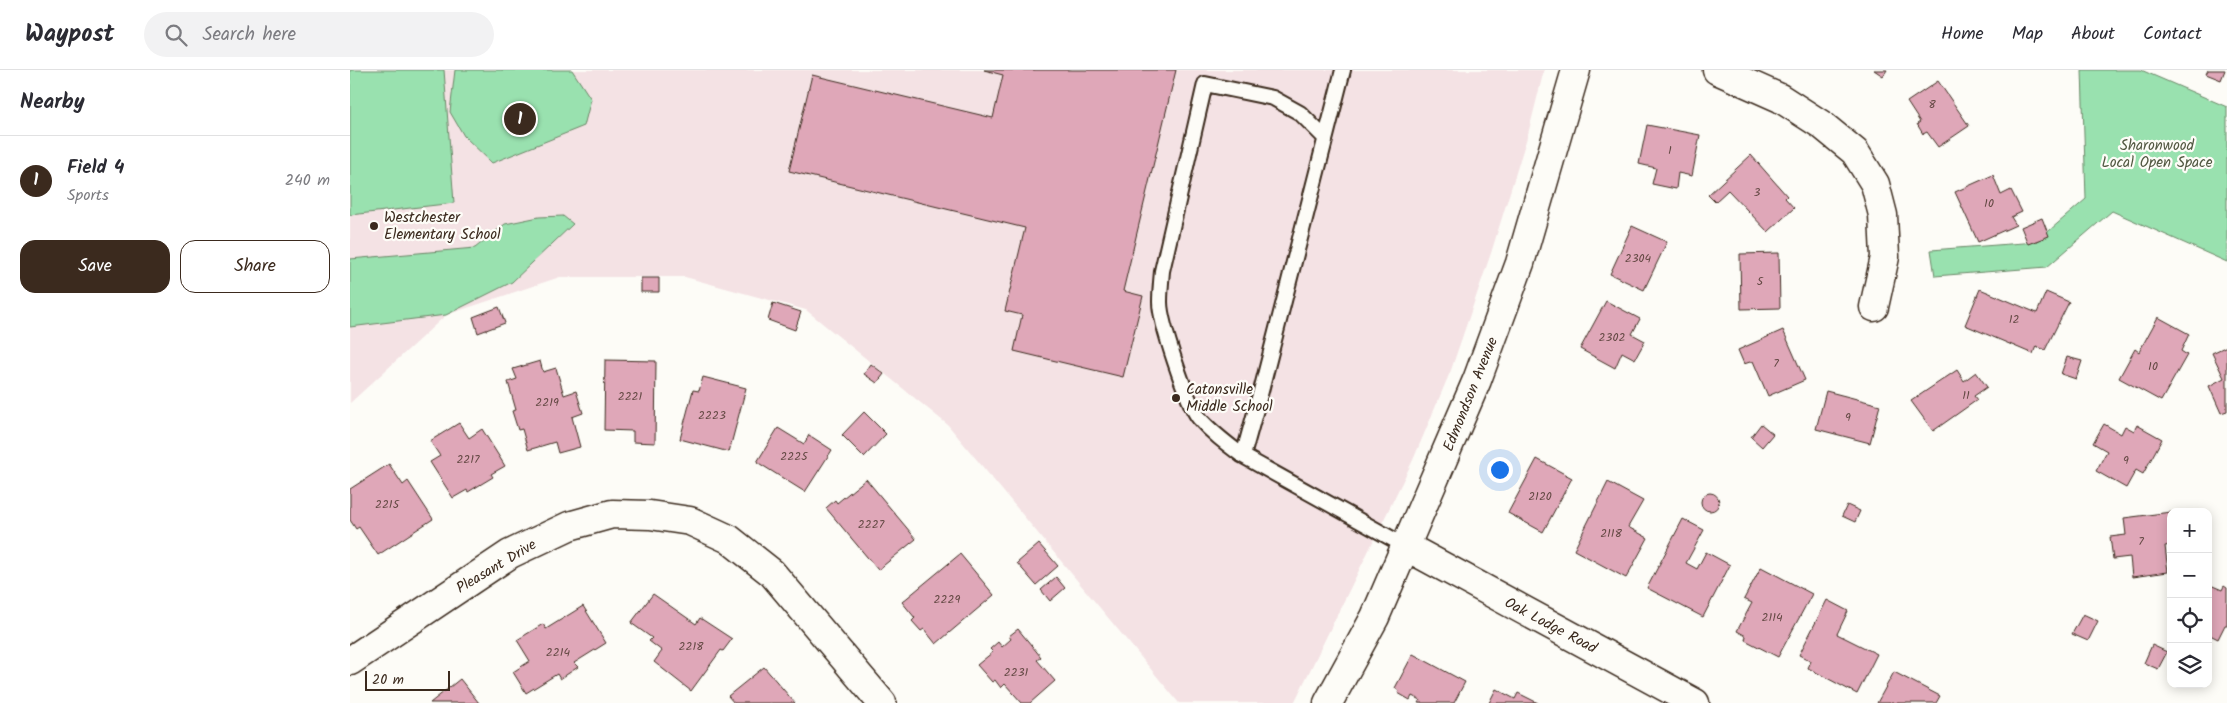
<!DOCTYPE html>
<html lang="en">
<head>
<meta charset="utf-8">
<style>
  :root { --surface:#fff; --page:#f2f2f3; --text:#2b2b33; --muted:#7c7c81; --line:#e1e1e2; --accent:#3b2a1e }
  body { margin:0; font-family:Kalam,sans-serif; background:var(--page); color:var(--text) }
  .controls { position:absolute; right:15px; bottom:15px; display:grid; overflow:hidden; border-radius:10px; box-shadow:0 2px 12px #0003 }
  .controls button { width:45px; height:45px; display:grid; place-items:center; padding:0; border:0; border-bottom:1px solid var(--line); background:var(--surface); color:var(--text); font:25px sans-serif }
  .scale { position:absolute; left:15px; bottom:12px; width:85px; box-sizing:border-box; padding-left:5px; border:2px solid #3b2a1e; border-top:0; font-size:14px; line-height:18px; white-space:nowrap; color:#3b2a1e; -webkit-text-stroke:4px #fdfcf7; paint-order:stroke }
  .you { position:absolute; left:1149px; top:399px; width:18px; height:18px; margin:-12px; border:4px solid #fff; border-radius:50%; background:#1a73e8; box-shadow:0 0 0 8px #1a73e833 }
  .badge { display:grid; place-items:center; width:32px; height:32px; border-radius:50%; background:var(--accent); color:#fff; font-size:16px; font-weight:700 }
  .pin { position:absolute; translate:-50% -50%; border:2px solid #fff; box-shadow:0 1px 5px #0006 }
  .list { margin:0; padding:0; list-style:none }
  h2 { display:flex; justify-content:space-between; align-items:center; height:65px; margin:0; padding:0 20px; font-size:21px }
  h2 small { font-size:16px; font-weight:400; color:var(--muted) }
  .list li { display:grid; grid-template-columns:32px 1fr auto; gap:15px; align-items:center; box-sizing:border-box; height:90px; padding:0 20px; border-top:1px solid var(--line) }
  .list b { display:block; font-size:19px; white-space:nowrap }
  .list p { margin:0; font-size:16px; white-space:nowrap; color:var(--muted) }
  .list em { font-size:16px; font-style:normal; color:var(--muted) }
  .actions { display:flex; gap:10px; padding:15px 20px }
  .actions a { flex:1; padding:11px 0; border:1px solid var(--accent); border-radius:15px; text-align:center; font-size:18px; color:var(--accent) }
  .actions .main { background:var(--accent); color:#fff }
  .icon { flex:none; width:28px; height:28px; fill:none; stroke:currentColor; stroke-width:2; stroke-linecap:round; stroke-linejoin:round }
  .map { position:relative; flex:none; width:1877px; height:633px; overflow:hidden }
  header { display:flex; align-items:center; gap:30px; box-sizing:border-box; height:70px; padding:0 25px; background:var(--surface); border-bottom:1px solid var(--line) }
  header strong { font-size:24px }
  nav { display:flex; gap:28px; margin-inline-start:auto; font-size:18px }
  .search { width:350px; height:45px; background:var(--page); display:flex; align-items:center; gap:12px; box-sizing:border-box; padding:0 18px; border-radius:28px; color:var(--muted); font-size:19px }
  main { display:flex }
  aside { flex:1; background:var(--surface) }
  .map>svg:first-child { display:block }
  .built { fill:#f4e2e4 }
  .green { fill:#99e1af; stroke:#6a8666 }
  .building { fill:#dfa7b8; stroke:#3b2a1e }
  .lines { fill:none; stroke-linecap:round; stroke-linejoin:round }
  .lane-casing { stroke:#3b2a1e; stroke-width:18 }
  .street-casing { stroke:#3b2a1e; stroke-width:31 }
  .lane { stroke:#fdfcf7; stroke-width:14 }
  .street { stroke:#fdfcf7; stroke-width:28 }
  .poi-dot { fill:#3b2a1e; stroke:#fdfcf7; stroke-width:2 }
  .labels { text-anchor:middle; stroke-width:4.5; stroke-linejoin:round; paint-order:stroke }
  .number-label { font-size:12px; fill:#644944 }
  .park-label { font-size:15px; fill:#525842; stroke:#fdfcf7 }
  .poi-label { font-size:15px; fill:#3b2a1e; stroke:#fdfcf7; text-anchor:start }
  .street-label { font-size:15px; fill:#3b2a1e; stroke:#fdfcf7 }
</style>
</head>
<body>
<header>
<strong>Waypost</strong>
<div class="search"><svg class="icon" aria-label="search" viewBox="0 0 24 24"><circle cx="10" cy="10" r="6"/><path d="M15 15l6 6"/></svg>Search here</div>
<nav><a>Home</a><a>Map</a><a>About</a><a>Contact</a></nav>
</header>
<main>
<aside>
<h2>Nearby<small></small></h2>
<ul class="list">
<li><span class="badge">1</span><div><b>Field 4</b><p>Sports</p></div><em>240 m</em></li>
</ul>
<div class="actions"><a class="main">Save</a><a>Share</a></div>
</aside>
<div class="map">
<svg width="1877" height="633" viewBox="0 0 1877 633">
  <rect width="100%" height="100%" fill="#fdfcf7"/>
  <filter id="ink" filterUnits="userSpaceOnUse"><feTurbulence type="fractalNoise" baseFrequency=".02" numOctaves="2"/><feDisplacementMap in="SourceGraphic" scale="10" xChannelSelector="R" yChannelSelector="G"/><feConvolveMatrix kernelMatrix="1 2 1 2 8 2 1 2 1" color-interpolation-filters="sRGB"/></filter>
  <g filter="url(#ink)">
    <path class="built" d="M0,0H1194L1178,64L1141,183L1101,300L1063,390L944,633H829L598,355L456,240L335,207H210L96,245L0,333Z"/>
    <path class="green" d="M0,0H94L104,133L0,145Z
      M105,0H222L241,29L234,56L142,93L114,66L100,42Z
      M1732,0H1791L1877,37V192L1762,141L1697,197L1585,206L1581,180L1686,172L1736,129Z
      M213,146L223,154L162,212L96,245L0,257V189L125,178L155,154L189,147Z"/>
    <path class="building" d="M634,0H826L773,221L793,226L773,307L664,281L672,245L655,241L675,158L439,101L462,5L643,48L653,5Z
      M1524,0H1537L1533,6Z
      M1858,0H1875L1871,10L1856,4Z
      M1588,11L1619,56L1588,77L1577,62L1573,64L1567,54L1570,52L1557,32Z
      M1297,55L1350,65L1342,106L1328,103L1326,119L1302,114L1306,98L1289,94Z
      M1401,85L1437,126L1435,128L1444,138L1418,162L1378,120L1365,132L1358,125Z
      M1643,105L1651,125L1661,120L1672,142L1661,147L1666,155L1628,172L1605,122Z
      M1692,148L1699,166L1678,174L1671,157Z
      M1282,156L1317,172L1294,220L1260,204Z
      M1429,183L1430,238L1391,239L1390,184Z
      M291,208H309V222H291Z
      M1630,219L1687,243L1696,222L1719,232L1695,280L1686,276L1683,284L1615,255Z
      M1256,231L1290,249L1282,264L1295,271L1285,289L1272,282L1265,298L1230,279Z
      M423,233L451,242L445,260L418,250Z
      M149,237L155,253L128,263L123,247Z
      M1808,247L1839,264L1831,281L1837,285L1811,331L1769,308L1785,279L1789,282Z
      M1433,260L1455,310L1418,326L1403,291L1394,294L1388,280Z
      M1877,276V341L1871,343L1859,316L1874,308L1862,283Z
      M1717,287L1732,291L1726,309L1711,304Z
      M255,290L306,291L305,373L283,372V361L254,360Z
      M190,291L193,302L206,298L214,325L226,321L233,343L222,347L230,377L208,383L205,372L178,380L172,359L168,360L162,341L166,340L158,312L167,309L163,299Z
      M521,294L534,304L527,313L514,304Z
      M1607,300L1614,311L1626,302L1637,317L1624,326L1627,330L1583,361L1561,331Z
      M353,307L396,318L379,382L330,369L343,320L349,321Z
      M1476,321L1530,335L1520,373L1466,359Z
      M514,342L536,364L514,387L492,365Z
      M109,353L119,368L132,359L155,396L141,404L143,407L118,422L117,420L103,428L80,392L90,386L80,371Z
      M1411,354L1423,364L1412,377L1401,367Z
      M1754,354L1771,364L1775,356L1784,361L1787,355L1812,369L1793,404L1786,400L1776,418L1746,401L1757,381L1743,373Z
      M428,358L454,374L459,365L482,380L455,422L407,392Z
      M1187,389L1222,408L1193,462L1158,443Z
      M39,394L53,415L58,411L83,449L28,485L9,457L6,459L0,450V419Z
      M516,409L566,469L528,500L476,438L485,430L487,433Z
      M1258,412L1293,431L1278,457L1298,468L1276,508L1224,480Z
      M1351 432a9 9 0 1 1 18 0a9 9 0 1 1-18 0Z
      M1497,435L1510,441L1505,452L1492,446Z
      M1821,442V475L1815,476L1818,502L1782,507L1780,487L1763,489L1760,467L1776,465L1774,448Z
      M1333,449L1354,460L1336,493L1347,499L1356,482L1380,495L1353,547L1297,518Z
      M689,474L708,496L686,515L667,493Z
      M610,484L644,525L586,574L574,559L571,561L562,551L565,548L552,532Z
      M1411,497L1462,524L1428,587L1395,570L1396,566L1387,561L1402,533L1394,529Z
      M706,507L715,518L700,531L691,520Z
      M1858,514L1872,520L1874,516L1877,518V555H1875L1868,569L1858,564Z
      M303,524L346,554L350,548L382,569L373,581L371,580L341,621L304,592L312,581L299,571L302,568L281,553Z
      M1477,530L1498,541L1487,564L1527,584L1507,624L1458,598L1461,591L1449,585Z
      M233,536L256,573L224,593L228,597L210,609L207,604L176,623L163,602L180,591L167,570L193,554L196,559Z
      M1733,544L1748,551L1738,571L1722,564Z
      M668,559L691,587L687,590L705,611L680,633H672L655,614L651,618L645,610L642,612L627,595L643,582L640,579L648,572L652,577L661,569L659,566Z
      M1802,575L1817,582L1808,599L1794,593Z
      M1063,584L1115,612L1104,633H1068L1070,630L1062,626L1060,630L1048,623L1049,621L1045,618Z
      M414,597L445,633H384L378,626Z
      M1544,602L1590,626L1586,633H1527Z
      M110,609L129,633H80Z
      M1146,619L1165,629L1168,623L1188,633H1139Z"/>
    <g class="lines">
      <defs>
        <path id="lane" d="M993,0L911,321L893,386L1057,477
          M893,386C877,374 862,363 849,348C837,333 810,252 810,232C810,222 811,212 812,201L855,14L923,28L950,43L975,68"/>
        <path id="street" d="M1367,0L1430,28L1472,55L1505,82L1525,114L1533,145L1535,187L1524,237
          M1057,477L1345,633
          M0,591L160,484L219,456L262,444L300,445L340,451L379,469L422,503L532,633
          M978,633L1025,547L1127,310L1170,193L1226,0"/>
      </defs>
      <use href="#lane" class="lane-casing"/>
      <use href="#street" class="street-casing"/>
      <use href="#lane" class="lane"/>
      <use href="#street" class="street"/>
    </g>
  </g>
  <g class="poi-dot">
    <circle cx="24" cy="156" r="5"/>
    <circle cx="826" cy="328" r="5"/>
  </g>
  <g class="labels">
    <g class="number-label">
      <text x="1582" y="38">8</text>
      <text x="1320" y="84">1</text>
      <text x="1407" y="126">3</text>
      <text x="1639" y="137">10</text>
      <text x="1288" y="192">2304</text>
      <text x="1410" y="215">5</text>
      <text x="1664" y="253">12</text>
      <text x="1262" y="271">2302</text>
      <text x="1426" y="297">7</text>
      <text x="1803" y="300">10</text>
      <text x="1616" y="329">11</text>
      <text x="280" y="330">2221</text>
      <text x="197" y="336">2219</text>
      <text x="362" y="349">2223</text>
      <text x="1498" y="351">9</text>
      <text x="444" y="390">2225</text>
      <text x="118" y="393">2217</text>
      <text x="1776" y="394">9</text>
      <text x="1190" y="430">2120</text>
      <text x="37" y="438">2215</text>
      <text x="521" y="458">2227</text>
      <text x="1261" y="467">2118</text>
      <text x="1791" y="475">7</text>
      <text x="597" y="533">2229</text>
      <text x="1422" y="551">2114</text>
      <text x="341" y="580">2218</text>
      <text x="208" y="586">2214</text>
      <text x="666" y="606">2231</text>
    </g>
    <g class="park-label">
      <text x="1807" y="80">Sharonwood<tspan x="1807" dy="17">Local Open Space</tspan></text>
    </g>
    <g class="poi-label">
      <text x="34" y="152">Westchester<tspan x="34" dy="17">Elementary School</tspan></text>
      <text x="836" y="324">Catonsville<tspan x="836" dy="17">Middle School</tspan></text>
    </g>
    <g class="street-label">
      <text transform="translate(1120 324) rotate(-68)" y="5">Edmondson Avenue</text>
      <text transform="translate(146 496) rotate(-31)" y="5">Pleasant Drive</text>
      <text transform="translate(1201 555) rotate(28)" y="5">Oak Lodge Road</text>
    </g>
  </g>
</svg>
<div class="controls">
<button>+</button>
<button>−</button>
<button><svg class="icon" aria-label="locate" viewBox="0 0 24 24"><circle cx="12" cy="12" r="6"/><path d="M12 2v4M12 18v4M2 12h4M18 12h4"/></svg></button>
<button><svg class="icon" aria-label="layers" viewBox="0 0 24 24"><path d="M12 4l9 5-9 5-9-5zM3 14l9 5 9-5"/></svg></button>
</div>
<div class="scale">20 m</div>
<div class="you"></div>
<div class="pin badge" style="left:170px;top:49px">1</div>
</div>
</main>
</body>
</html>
